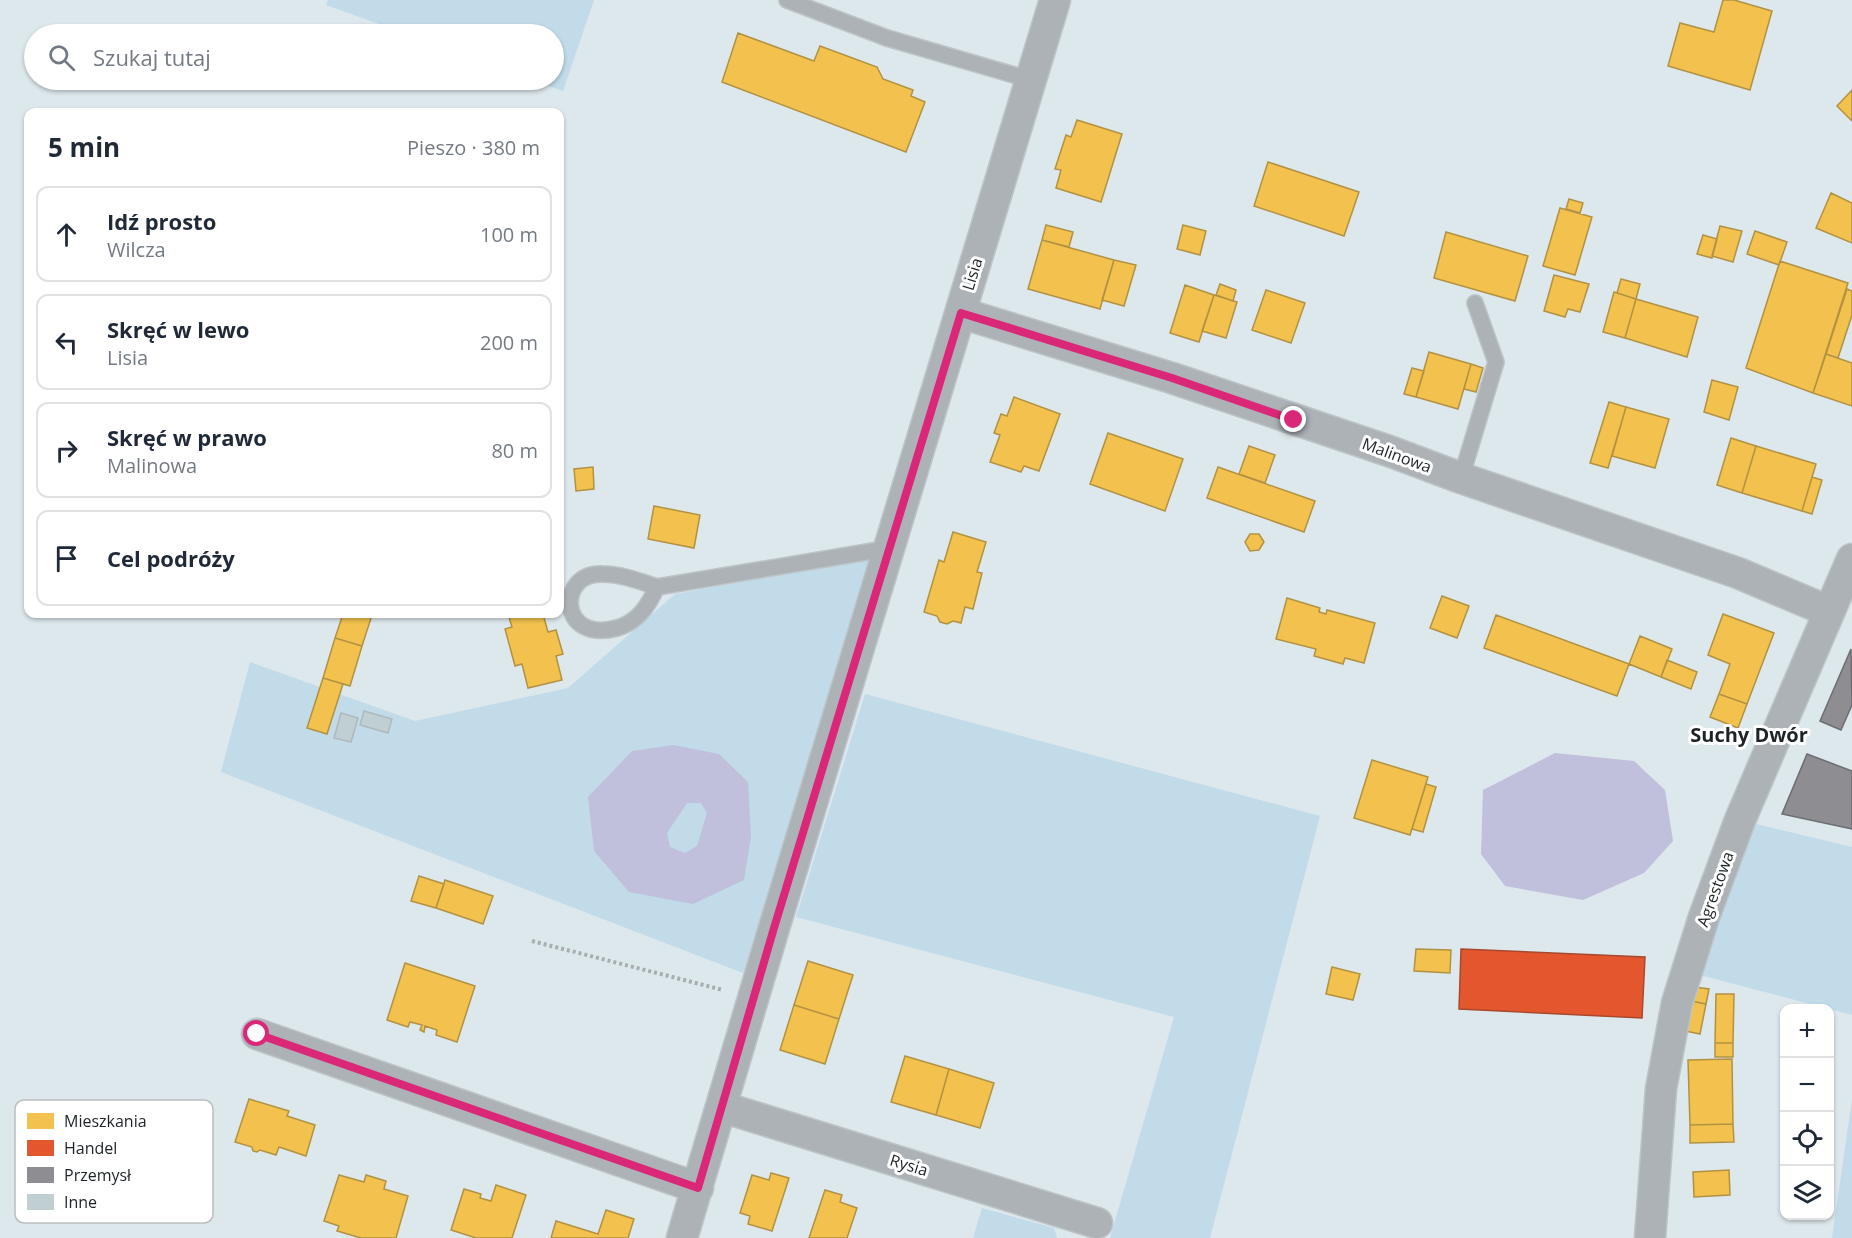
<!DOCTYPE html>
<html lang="pl">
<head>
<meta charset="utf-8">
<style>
  :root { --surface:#fff; --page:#f6f6f7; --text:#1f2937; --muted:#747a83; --line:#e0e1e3 }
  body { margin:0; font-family:"Open Sans",sans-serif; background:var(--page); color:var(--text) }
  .controls { position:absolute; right:18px; bottom:18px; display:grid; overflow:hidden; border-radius:12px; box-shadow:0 2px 4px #0004 }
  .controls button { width:54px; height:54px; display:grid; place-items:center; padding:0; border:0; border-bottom:2px solid var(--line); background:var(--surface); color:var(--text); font:30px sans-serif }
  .stop { position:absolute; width:18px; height:18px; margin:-14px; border:4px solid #db2777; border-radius:50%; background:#fff }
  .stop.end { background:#db2777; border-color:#fff; box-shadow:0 2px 6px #0008 }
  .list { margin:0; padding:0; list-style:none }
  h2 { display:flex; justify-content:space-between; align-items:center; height:78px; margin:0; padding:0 24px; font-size:26px }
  h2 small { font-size:20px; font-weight:400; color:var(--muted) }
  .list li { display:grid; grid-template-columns:39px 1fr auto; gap:18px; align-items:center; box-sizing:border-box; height:96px; margin:0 12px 12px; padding:0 12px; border:2px solid var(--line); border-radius:12px }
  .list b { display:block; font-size:22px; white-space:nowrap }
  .list p { margin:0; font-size:20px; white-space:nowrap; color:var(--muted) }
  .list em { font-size:20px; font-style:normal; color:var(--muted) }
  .icon { flex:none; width:33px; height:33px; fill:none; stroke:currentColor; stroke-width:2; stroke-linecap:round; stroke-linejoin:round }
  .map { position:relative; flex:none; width:1852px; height:1238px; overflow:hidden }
  .search { position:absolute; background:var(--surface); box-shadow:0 2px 4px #0004; left:24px; top:24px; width:540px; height:66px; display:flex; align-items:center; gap:15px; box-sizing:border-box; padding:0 21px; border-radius:33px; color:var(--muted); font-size:22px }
  .panel { position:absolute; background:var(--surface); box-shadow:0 2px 4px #0004; left:24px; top:108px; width:540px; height:510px; border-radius:12px }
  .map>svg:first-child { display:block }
  .green { fill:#c1dbe9 }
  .water { fill:#c0bfdc; fill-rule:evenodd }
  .homes { fill:#f2c14e; stroke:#b29242; stroke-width:1.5 }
  .shops { fill:#e4572e; stroke:#a8482c; stroke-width:1.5 }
  .industry { fill:#8d8d92; stroke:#6b6e72; stroke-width:1.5 }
  .building { fill:#c0cfd2; stroke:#afb9bb; stroke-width:1.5 }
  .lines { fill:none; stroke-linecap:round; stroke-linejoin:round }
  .lane-casing { stroke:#bcc4c8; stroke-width:18 }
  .street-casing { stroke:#bcc4c8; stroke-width:33 }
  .path { stroke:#a8adb2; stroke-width:4; stroke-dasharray:3 3; stroke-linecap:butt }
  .lane { stroke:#adb2b7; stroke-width:15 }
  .street { stroke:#adb2b7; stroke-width:30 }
  .route { stroke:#db2777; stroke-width:8 }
  .labels { text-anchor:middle; stroke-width:6; stroke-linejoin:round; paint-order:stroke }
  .street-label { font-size:16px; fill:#1d2427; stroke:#fff }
  .quarter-label { font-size:20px; font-weight:bold; fill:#1d2427; stroke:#fff }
  .key { fill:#fff; stroke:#bbbdbe; stroke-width:1.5 }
  .key-label { font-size:16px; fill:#1d2427 }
</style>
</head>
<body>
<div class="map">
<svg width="1852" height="1238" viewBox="0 0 1852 1238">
  <rect width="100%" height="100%" fill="#dde8ed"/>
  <path class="green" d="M328,0H594L563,91L531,80H554V34H407L326,5Z
    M878,557L770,910L743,973L221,772L250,662L415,721L568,688L675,594Z
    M865,694L1320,816L1210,1238H1110L1174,1017L796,917Z
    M1740,820L1852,847V1015L1688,972Z
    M1852,1099V1238H1832Z
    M982,1208L1054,1228L1057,1238H973Z"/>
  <path class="water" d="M673,745L719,754L748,782L751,837L744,880L693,904L629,892L594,851L588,797L632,751ZM687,803H701L707,813L697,846L685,853L670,847L667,833Z
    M1555,753L1634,761L1665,790L1673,841L1644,873L1583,900L1505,886L1481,854L1483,790Z"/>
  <path class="homes" d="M1723,0H1734L1772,11L1750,90L1668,66L1680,23L1714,32Z
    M738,33L814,61L820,46L877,67L883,79L913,90L911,96L925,102L906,152L722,82Z
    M1852,90V121L1837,106Z
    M1077,120L1122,134L1101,202L1056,188L1061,170L1055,169L1066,135L1071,137Z
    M1268,162L1359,192L1344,236L1254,206Z
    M1831,193L1852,203V243L1816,228Z
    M1569,199L1583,203L1580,213L1566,209Z
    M1560,208L1592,217L1575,275L1543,266Z
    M1046,225L1073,232L1069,247L1042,240Z
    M1183,225L1206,231L1200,255L1177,249Z
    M1720,226L1742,231L1733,262L1712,256Z
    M1755,231L1787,242L1779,265L1747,254Z
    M1446,232L1528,256L1515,301L1434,278Z
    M1703,235L1717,239L1712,258L1697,254Z
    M1042,240L1114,260L1100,309L1028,289Z
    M1114,260L1136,265L1124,306L1102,300Z
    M1780,261L1848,283L1813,393L1746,368Z
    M1554,275L1589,284L1580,312L1568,309L1565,317L1544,311Z
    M1621,279L1640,284L1636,299L1617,293Z
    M1220,284L1236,290L1233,301L1216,295Z
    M1185,285L1214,295L1199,342L1170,333Z
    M1847,289L1852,291V315L1838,358L1826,354Z
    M1266,290L1305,303L1291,343L1252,330Z
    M1614,292L1636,299L1625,338L1603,332Z
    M1214,295L1237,302L1226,338L1202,331Z
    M1636,299L1698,317L1687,357L1625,338Z
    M1429,352L1471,364L1458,409L1416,397Z
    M1826,354L1852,363V406L1813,393Z
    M1471,364L1483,368L1476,392L1464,389Z
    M1412,368L1424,371L1416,397L1404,394Z
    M1712,380L1738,387L1729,420L1704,412Z
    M1014,397L1060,414L1039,471L1024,466L1021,472L990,462L1000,435L994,433L1001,414L1007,416Z
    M1609,402L1626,407L1608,468L1590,463Z
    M1626,407L1669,419L1655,468L1612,456Z
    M1108,433L1183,459L1165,511L1090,484Z
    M1731,438L1756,446L1742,493L1717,485Z
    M1249,446L1275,455L1265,483L1239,474Z
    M1756,446L1816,464L1802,511L1742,493Z
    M593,467L594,489L576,491L574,469Z
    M1218,467L1315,501L1304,532L1207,498Z
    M1812,477L1822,480L1812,514L1802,511Z
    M654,506L700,515L694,548L648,539Z
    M953,532L986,542L977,572L982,573L973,609L965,607L961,623L953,621L947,624L940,622L937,616L924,612L939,560L944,562Z
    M1250,534H1259L1264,542L1259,550L1250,551L1245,542Z
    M1442,596L1469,606L1457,638L1430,628Z
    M1287,598L1320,608L1319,612L1326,614L1327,610L1375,623L1364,663L1345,658L1343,664L1314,656L1316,649L1276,639Z
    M343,614L372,615L362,646L335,638Z
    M524,614H543L548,632L556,630L563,654L556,656L562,680L528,688L522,664L515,666L505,629L512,627L509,617Z
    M1723,614L1774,633L1747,704L1719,694L1730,664L1708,655Z
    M1496,615L1629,664L1617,696L1484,648Z
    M1640,636L1672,649L1661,677L1629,664Z
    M335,638L362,646L350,686L323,678Z
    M1667,660L1697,672L1691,689L1661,677Z
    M323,678L343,684L327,734L307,728Z
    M1719,694L1747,704L1738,728L1710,717Z
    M1372,760L1428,777L1410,835L1354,818Z
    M1426,784L1436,787L1423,832L1412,829Z
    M419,876L444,884L436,908L411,901Z
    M445,880L493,896L483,924L436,908Z
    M1416,949L1451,950L1450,973L1414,971Z
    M808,961L853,975L839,1019L794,1005Z
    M405,963L475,986L457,1042L436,1035L437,1030L425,1026L424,1032L420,1030L422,1025L410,1022L408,1027L387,1020Z
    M1332,967L1360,974L1353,1000L1326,994Z
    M1694,987L1709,989L1706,1004L1691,1001Z
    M1716,994H1734L1733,1043H1715Z
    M1691,1001L1706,1004L1700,1034L1685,1031Z
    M794,1005L839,1019L825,1064L780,1050Z
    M1715,1043H1733V1057H1715Z
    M905,1056L949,1069L936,1115L891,1102Z
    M1732,1059L1733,1124L1690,1125L1688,1060Z
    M949,1069L994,1083L980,1128L936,1115Z
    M249,1099L289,1111L287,1116L315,1125L306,1156L279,1147L276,1155L260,1150L257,1152L253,1151L252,1147L235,1142Z
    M1733,1124L1734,1142L1690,1143V1125Z
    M1729,1170L1730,1195L1694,1197L1693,1172Z
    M771,1173L789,1178L772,1231L748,1224L750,1216L740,1213L752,1175L769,1180Z
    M339,1175L364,1182L366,1175L386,1181L384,1189L408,1196L396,1238H361L337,1231L339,1226L324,1221Z
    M496,1185L526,1195L512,1238H476L451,1230L464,1189L481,1194L480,1198L491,1201Z
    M825,1190L842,1195L840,1202L857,1208L847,1238H809Z
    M606,1210L634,1219L628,1238H551L556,1221L598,1234Z"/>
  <path class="shops" d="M1461,949L1645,957L1642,1018L1459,1009Z"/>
  <path class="industry" d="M1851,649L1852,705L1841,730L1820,721Z
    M1807,754L1852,771V829L1782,814Z"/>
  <path class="building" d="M364,711L392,719L388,733L360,725Z
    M341,713L358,718L351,742L334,738Z"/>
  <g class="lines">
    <defs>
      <path id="lane" d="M787,0L887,38L1031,80
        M1461,478L1496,362L1475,303
        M657,587C648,606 638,622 617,628C558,644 557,572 602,574C621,574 639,581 657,587L891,548"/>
      <path id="street" d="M961,313L1172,378L1389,451L1461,478L1738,573L1828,611
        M257,1034L698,1188
        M722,1107L1097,1223
        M682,1238L774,928L1055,0
        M1650,1238L1661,1089L1677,1003L1704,917L1740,820L1852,559"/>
    </defs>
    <use href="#lane" class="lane-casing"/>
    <use href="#street" class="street-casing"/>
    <path class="path" d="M532,941L723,990"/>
    <use href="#lane" class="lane"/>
    <use href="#street" class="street"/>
  </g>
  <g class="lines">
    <path class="route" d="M257,1034L698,1188L774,928L961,313L1172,378L1294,420"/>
  </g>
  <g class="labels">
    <g class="street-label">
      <text transform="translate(972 274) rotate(-73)" y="6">Lisia</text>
      <text transform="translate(1397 455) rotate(20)" y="6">Malinowa</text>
      <text transform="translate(1715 889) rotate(-70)" y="6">Agrestowa</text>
      <text transform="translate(909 1165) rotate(17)" y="6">Rysia</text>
    </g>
    <g class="quarter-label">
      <text x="1749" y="742">Suchy Dwór</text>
    </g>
  </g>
  <rect x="15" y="1100" width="198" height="123" rx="9" class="key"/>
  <rect x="27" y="1113" width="27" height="16" fill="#f2c14e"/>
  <rect x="27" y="1140" width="27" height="16" fill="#e4572e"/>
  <rect x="27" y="1167" width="27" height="16" fill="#8d8d92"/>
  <rect x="27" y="1194" width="27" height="16" fill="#c0cfd2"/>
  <g class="key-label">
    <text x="64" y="1127">Mieszkania</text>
    <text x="64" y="1154">Handel</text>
    <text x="64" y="1181">Przemysł</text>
    <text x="64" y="1208">Inne</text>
  </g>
</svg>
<div class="controls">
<button>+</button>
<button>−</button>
<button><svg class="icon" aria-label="locate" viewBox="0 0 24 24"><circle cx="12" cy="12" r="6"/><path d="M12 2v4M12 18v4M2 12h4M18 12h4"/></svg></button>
<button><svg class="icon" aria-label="layers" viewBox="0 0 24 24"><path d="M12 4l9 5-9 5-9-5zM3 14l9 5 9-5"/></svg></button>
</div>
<div class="stop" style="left:257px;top:1034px"></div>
<div class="stop end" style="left:1294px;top:420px"></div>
<div class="search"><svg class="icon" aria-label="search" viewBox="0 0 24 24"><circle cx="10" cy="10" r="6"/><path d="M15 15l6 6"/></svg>Szukaj tutaj</div>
<section class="panel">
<h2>5 min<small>Pieszo · 380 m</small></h2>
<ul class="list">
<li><svg class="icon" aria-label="ahead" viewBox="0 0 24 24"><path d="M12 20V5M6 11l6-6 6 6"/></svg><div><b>Idź prosto</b><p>Wilcza</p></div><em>100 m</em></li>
<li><svg class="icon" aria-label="left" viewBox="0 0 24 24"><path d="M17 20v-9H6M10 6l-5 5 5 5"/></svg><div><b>Skręć w lewo</b><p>Lisia</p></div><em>200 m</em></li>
<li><svg class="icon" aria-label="right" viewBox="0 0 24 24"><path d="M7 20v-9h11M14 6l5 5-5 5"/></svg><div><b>Skręć w prawo</b><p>Malinowa</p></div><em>80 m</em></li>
<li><svg class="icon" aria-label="arrive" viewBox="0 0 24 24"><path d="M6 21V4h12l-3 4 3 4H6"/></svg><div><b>Cel podróży</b></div></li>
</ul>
</section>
</div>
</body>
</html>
